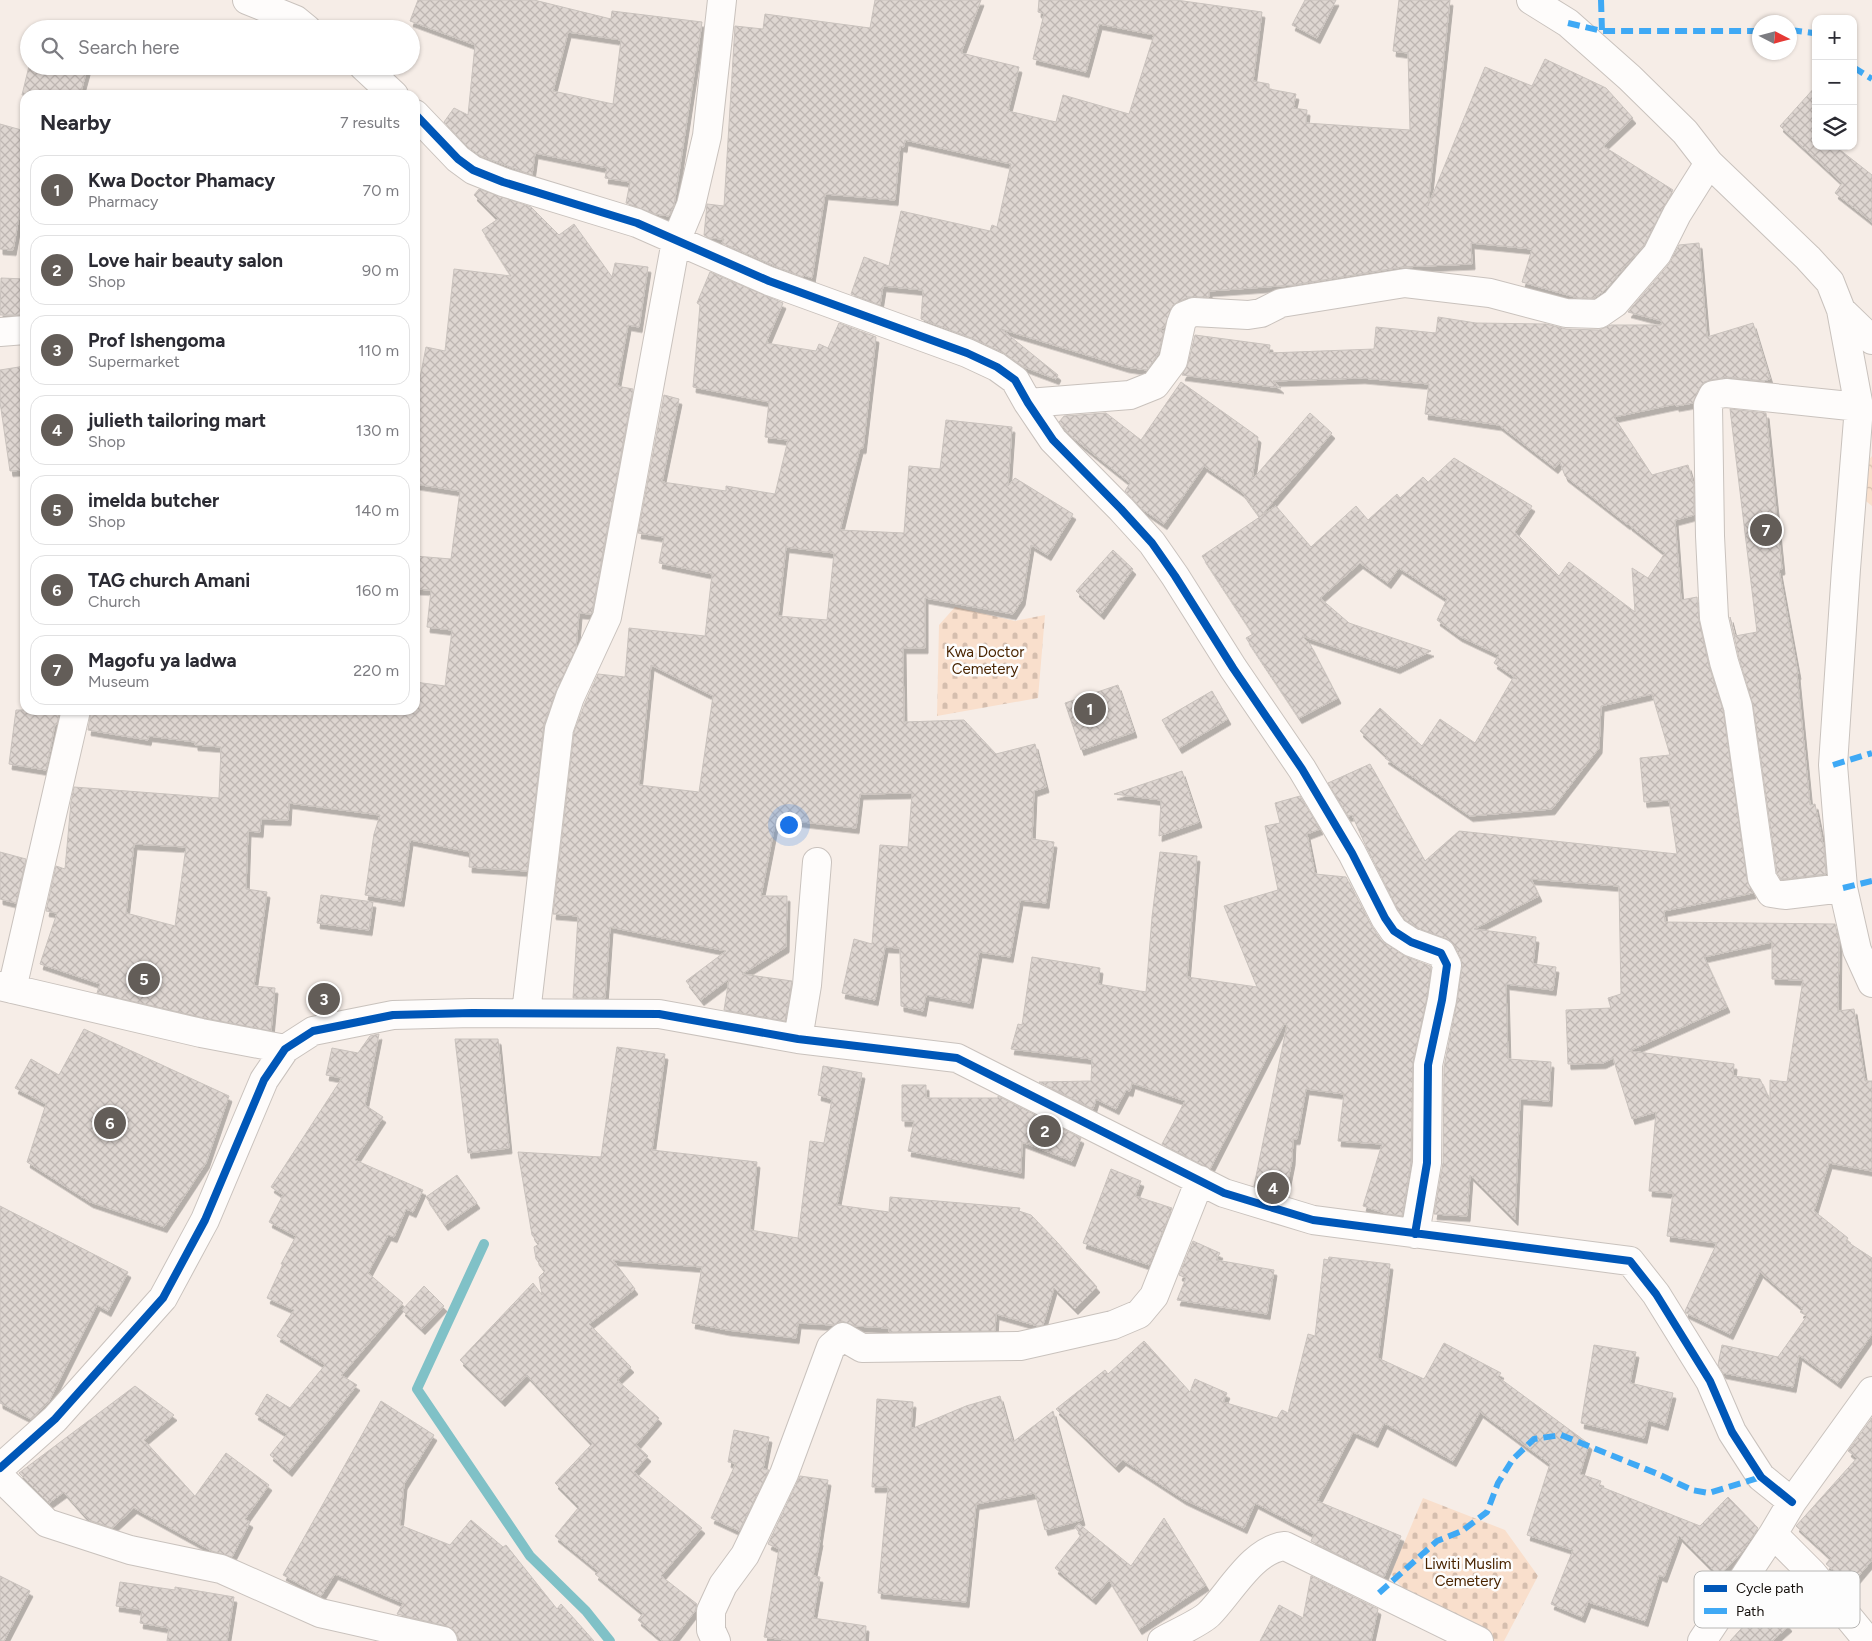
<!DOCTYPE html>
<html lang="en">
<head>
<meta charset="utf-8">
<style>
  :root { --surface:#fff; --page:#f7f7f7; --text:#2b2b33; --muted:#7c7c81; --line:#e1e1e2; --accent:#635d58 }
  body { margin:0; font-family:Figtree,sans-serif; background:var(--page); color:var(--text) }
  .controls { position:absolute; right:15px; top:15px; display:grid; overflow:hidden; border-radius:10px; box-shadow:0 1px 4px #0004 }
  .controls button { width:45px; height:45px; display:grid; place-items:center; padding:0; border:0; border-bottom:1px solid var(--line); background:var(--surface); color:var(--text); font:25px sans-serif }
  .compass { position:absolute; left:1752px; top:15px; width:45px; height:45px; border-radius:50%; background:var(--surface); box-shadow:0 1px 4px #0004; rotate:96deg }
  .you { position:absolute; left:788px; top:824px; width:18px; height:18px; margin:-12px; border:4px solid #fff; border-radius:50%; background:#1a73e8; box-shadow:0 0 0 8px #1a73e833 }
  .badge { display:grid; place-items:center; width:32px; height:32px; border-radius:50%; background:var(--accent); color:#fff; font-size:16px; font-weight:700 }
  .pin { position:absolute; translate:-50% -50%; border:2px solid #fff; box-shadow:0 1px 5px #0006 }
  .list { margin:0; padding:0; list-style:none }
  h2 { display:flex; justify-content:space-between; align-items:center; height:65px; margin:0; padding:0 20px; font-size:21px }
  h2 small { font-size:16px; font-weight:400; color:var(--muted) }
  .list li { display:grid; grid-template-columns:32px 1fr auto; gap:15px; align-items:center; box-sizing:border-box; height:70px; margin:0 10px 10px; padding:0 10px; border:1px solid var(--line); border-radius:15px }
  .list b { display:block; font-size:19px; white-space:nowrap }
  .list p { margin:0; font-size:16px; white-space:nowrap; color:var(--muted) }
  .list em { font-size:16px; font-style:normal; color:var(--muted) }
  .icon { flex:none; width:28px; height:28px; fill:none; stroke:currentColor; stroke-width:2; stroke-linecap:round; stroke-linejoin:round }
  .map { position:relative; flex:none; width:1872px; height:1641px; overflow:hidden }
  .search { position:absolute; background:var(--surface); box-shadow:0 1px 4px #0004; left:20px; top:20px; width:400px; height:55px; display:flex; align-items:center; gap:12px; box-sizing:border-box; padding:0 18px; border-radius:28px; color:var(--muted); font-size:19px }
  .panel { position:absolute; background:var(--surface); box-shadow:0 1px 4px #0004; left:20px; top:90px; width:400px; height:625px; border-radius:15px }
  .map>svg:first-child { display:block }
  .cemetery { fill:url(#cemetery-stones) }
  .park { fill:url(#park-crowns) }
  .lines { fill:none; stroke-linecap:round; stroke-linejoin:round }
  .stream { stroke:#80c1c7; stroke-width:10 }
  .building { fill:url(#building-cross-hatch); stroke:#c9c2bd; fill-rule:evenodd; filter:url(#shadow) }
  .street-casing { stroke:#c9c2bd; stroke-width:30 }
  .street { stroke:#fefcfb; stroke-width:28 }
  .quiet { stroke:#3fa9f5; stroke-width:6; stroke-dasharray:12 6; stroke-linecap:butt }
  .cycleway-casing { stroke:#fdfdfd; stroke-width:11 }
  .cycleway { stroke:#0057b8; stroke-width:8 }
  .labels { text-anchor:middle; stroke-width:5; stroke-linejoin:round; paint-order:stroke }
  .park-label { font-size:15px; fill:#492400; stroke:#fdfdfd }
  .key { fill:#fdfdfd; stroke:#b7b6b4; stroke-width:1 }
  .key-label { font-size:14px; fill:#140f0b }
</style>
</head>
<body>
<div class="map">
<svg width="1872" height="1641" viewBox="0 0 1872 1641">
  <defs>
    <pattern id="cemetery-stones" width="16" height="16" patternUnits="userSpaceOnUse" patternTransform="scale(1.25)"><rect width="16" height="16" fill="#f9dfcc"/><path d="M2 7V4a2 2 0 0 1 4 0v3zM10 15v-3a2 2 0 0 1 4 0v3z" fill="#d5beae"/></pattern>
    <pattern id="park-crowns" width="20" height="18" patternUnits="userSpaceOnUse" patternTransform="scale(1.25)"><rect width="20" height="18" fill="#f9dfcc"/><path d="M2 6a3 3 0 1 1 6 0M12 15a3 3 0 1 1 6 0" fill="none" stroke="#d5beae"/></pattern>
    <pattern id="building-cross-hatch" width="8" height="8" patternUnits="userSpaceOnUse" patternTransform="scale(1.25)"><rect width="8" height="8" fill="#ded6d1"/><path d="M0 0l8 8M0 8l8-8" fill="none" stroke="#beb6b2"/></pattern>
    <filter id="shadow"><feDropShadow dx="3" dy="5.5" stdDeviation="0" flood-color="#0004"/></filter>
  </defs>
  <rect width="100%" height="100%" fill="#f6ede7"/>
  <path class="cemetery" d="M955,607L1015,621L1045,615L1038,698L937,716L939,625Z
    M1423,1498L1505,1530L1538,1576L1504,1641H1483L1417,1606L1391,1574Z"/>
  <path class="park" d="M1872,456V506L1847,486Z"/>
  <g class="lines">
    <path class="stream" d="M484,1244L417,1389L530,1556L586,1611L610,1641"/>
  </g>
  <path class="building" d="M418,0H534L611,19L612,11L702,22L674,205L669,216L655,214L626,203L630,182L605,178L607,168L535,153L532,175L481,156L468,147L444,122L454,108L468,115L475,45L410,21ZM568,32L621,40L613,104L553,91Z
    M875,0H981L961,53L1019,67L1008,111L1056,122L1063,95L1129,114L1154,35L1099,24L1086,72L1033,59L1044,14L1038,12L1039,0H1176L1262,12L1253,81L1269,84V89L1296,94L1293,108L1307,110L1306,123L1410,130L1408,53L1393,51L1399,0H1450L1428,206L1485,67L1532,86L1545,59L1606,88L1633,118L1603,146L1673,190L1644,245L1604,291L1594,298H1578L1522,282L1532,249L1471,243L1472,264L1402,267L1293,285L1209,291V297H1188L1173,305L1164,328L1157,330L1164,331L1158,354L1147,370L1126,367L1001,329L1058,375L1056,379L1024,367L1004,353L974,339L921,319L923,290L883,286L880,305L851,294L864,257L889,266L901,211L990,231L992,225L997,227L1011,164L905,140L904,147L900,146L895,200L825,194L812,278L803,275V277L775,266L722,243L724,239L709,238L704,235L707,204L724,206L735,26L763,29L765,14L870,28Z
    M1305,0H1336L1317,38L1292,25Z
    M29,66H88L80,95H22Z
    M1816,86V146H1835L1872,175V222L1835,193L1842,183L1780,126Z
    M0,124L25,131V184L13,250L0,249Z
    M479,189L531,207L559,235L574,224L612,277L615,263L648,267L639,327L628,325L617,386L633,389L592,612L591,614L579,613L576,648L556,691L544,724L527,871L469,867L470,852L410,840L401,901L365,895L374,834L380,815L289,803L288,820L261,819L260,832L248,831L246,889L267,892L254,986L275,988L271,1031L204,1018L97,993L100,984L40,964L57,913L46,911L56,866L65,869L71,802L74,787L219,798L221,747L195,745V742L149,736L148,740L88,730L91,710H415V682L445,686L452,630L427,627L431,590L415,589V556L451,559L460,491L415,484V404L426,347L445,351L454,269L511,276L482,230L498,219L474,195ZM134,844L186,847L175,926L126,913Z
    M1699,243L1707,337L1753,323L1770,379L1764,381L1727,377L1711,380L1704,382L1699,388L1693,403L1676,406V404L1614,417L1652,475L1688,465L1694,486V515L1675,520L1681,600L1697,597L1699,621L1709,666L1723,710L1747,880L1753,893L1664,911L1665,922L1835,924L1839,941L1838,1011L1854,1009L1865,1081H1872V1171L1829,1163L1814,1211L1848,1238L1846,1241L1872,1258V1334L1838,1383L1799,1355L1793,1387L1723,1373L1718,1365L1722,1345L1778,1357L1807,1316L1800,1312L1803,1309L1760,1272L1730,1334L1686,1313L1685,1311L1717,1243L1667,1236L1673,1193L1649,1191L1656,1112L1632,1119L1613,1058L1603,1063L1568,1064L1566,1010L1611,1008L1608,998L1621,994L1619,886L1531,879L1539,896L1474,929L1536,937L1533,964L1556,967L1553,990L1506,984L1508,1059L1551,1062L1549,1101L1520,1099L1515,1220L1470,1175L1467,1216L1434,1214L1443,1163L1444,1067L1457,1002L1462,967L1461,959L1455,946L1447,939L1418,928L1405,920L1398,910L1365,844L1352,815L1348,816L1328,783L1370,764L1425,861L1459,831L1677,854L1669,800L1644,802L1640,758L1670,755L1652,694L1601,706L1599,748L1552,809L1470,816L1385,758L1388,757L1360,731L1380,708L1422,746L1440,719L1475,743L1513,678L1517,679L1494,663L1499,655L1459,636L1437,620L1447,599L1399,568L1388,583L1360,563L1320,598L1349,623L1431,651L1397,668L1302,636L1310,644L1338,698L1299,718L1246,638L1253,634L1202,556L1276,506L1311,547L1356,506L1368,520L1397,494L1400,498L1423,477L1428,482L1454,458L1532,506L1515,532L1559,576L1569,562L1635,612L1632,568L1648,578L1665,553L1629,525V523L1627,524L1565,476L1560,462L1555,468L1499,425L1425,414L1429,384L1362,378L1273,381L1281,388L1182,375L1188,364L1195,335L1270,345L1269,353L1374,349L1376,327L1436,333L1438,317L1476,323L1546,324L1566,329L1599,330L1611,325H1661L1662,321L1628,312L1669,264L1679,245ZM1772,942V979L1803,980L1787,1082L1770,1080V1101L1760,1079L1733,1076L1734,1064L1629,1051L1727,1007L1704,957Z
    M710,272L783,303L766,343L816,351L819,344L828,348L839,323L876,337L863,448H860L840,530L904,533L909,466L940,469L946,420L1012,427L1008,486L1015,478L1073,514L1048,555L1031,545L1022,600L1013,614L925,598V648H903L904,722L964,720L996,754L1035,744L1046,787L1034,791L1032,839L1054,842L1046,903L1020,900L1010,957L979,952L970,1003L926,995L923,1011L901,1006L900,948L885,947L875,1000L842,993L854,939L872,944L880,845L908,847L912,793L860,794L856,828L776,819L761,896H787L786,947L742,974L792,981L785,1021L724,1010L729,979L701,1000L686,981L726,951L610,927L605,998H573L578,916L553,914L574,732L585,703L598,674L625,677L629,628L705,636L712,574L659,563L664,537L638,533L664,395L679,399L662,482L726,491V486L775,494L788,440L765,437L769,402L693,387L700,305L697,303ZM786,547L834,553L827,620L778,616ZM651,665L713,696L699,792L639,785Z
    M1,278L25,279V315H0Z
    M25,366V470L10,471L0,402V370Z
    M1181,382L1258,437L1252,480L1310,413L1332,433L1260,517L1242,492L1204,466L1164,524L1142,509L1125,491L1130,483L1071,436L1059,422L1064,416L1106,413L1141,440Z
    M1730,409L1766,413L1782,569L1779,570L1798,674H1797L1810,805L1815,804L1824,849L1826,874L1785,879H1781L1777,873L1753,705L1739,658L1730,617L1735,636L1757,632Z
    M1113,550L1133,569L1101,614L1076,591Z
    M1118,685L1134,732L1081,750L1065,703Z
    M1212,691L1228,719L1179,748L1162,720Z
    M16,710H60L57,724H55L46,770L9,764Z
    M1182,771L1199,822L1159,836L1161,800L1114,794Z
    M1300,796L1320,829L1307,834L1315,874L1346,877L1371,925L1381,940L1403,955L1430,966L1431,968L1427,997L1413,1062L1411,1162L1402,1216L1388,1214L1363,1206L1382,1144L1338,1141L1344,1094L1306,1089L1297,1139H1293L1292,1160L1285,1195L1254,1186L1287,1025L1284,1024L1210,1169L1162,1144L1185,1101L1132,1083L1130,1091L1126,1090L1116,1109L1096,1099L1093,1109L1039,1082L1091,1081L1092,1059L1011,1049L1018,1024L1022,1025L1032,957L1100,968L1098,984L1146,992L1152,917L1160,852L1197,856L1187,977L1257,987L1224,906L1278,890L1265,826L1280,823L1275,803Z
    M0,852L26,859L16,903L0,899Z
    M321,895L373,902L369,930L317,923Z
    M84,1029L229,1096L206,1163L164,1227L90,1202L27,1162L46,1104L15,1088L31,1059L59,1075Z
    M379,1034L365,1105L383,1117L355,1160L423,1190L413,1212L406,1209L394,1237L388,1235L368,1273L403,1303L342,1375H341L357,1385L289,1471L270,1455L287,1434L255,1414L267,1394L290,1408L325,1365L277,1336L294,1310L267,1298L283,1264H281L296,1236L269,1222L283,1195L271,1187L342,1078L326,1075L332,1048L358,1053L370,1036Z
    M455,1039H498L509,1148L468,1153Z
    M617,1047L665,1054L652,1150L757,1162L750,1230L798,1238L810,1141L824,1143L832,1099L818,1095L823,1066L862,1073L837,1205L889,1212L890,1197L1020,1208L1019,1211L1031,1215L1057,1242L1097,1287L1075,1309L1054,1288L1043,1325L1038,1326L996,1314L995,1331L889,1332V1328L855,1326L842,1321L834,1325L798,1323L796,1338L727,1330L692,1323L702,1267L613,1260L635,1289L589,1324L631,1367L617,1380L659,1418L636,1445L648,1456L634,1472L702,1528L661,1576L697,1604L695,1611L672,1641H663L638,1620L643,1613L595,1574L598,1571L555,1536L579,1507L555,1483L592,1444L527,1375L502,1401L460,1360L533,1283L542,1295L539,1277L545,1271L536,1259L534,1247L539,1244L532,1235L518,1152L601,1157Z
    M902,1085H926V1098H998V1096L1081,1138L1072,1161L1022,1142L1021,1173L908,1151L914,1121H902Z
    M1111,1169L1141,1181L1135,1196L1172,1208L1149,1265L1083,1243Z
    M457,1175L477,1203L445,1225L426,1197Z
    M0,1206L128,1272L108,1311L97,1305L48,1403L31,1419L0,1403Z
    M1193,1241L1220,1253L1216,1260L1274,1270L1267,1314L1177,1300L1186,1278L1179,1275Z
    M1329,1257L1390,1264L1378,1358L1424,1379L1444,1343L1501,1373L1498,1377L1589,1444L1580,1474L1601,1481L1599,1486L1700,1526L1728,1497L1758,1528L1741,1553L1719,1576L1679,1536L1664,1577L1659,1575L1645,1621L1588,1602L1582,1617L1551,1604L1573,1550L1527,1535L1550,1464L1480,1412L1453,1461L1384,1423L1375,1442L1353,1432L1317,1501L1401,1536L1384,1577L1311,1541L1314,1534L1255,1503L1244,1528L1183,1499L1123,1460L1116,1467L1056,1409L1105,1370L1108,1374L1144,1341L1190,1392L1195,1379L1227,1393L1223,1402L1277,1418L1282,1410L1288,1413L1308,1334L1315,1336L1324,1259L1328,1260Z
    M424,1286L444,1306L422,1329L402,1310Z
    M1594,1345L1636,1352L1630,1383L1673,1393L1665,1425L1648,1420L1644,1438L1581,1423Z
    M135,1386L174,1415L144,1440L195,1496L226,1453L269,1485L245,1519L250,1522L232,1557L212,1551L134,1508L112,1528L89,1520L64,1492L49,1503L19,1473Z
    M1000,1396L1013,1442L1053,1411L1082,1520L1045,1530L1035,1493L976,1504L966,1602L878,1593L888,1487H872L877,1399L913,1402L911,1429L966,1406Z
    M381,1401L434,1435L404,1484L400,1525L450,1545L471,1520L503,1547L506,1545L557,1609L561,1604L594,1641H458V1636L453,1629L446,1626L397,1614L403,1603L335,1574L321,1596L283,1575Z
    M1872,1418V1560L1851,1585L1826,1564L1831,1558L1796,1526L1857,1458L1848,1451Z
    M734,1430L769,1437L763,1469L769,1470L739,1531L711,1518L736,1463L728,1462Z
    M800,1476L828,1480L819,1540H820L813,1576L820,1577L813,1618L866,1626L865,1641H791L764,1637L779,1549L768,1544Z
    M1164,1518L1206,1585L1139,1629L1109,1580L1093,1599L1055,1568L1081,1535L1075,1527L1079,1524L1131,1566Z
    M0,1576L30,1591L4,1641H0Z
    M1311,1576L1378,1609L1371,1641H1260L1279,1605L1303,1618Z
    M120,1582L175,1590V1587L234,1597L227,1641H167L169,1628L140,1623L142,1610L116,1606Z
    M1767,1600L1789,1626L1772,1641H1730Z"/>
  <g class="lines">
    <defs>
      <path id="street" d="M247,0L296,20L307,29
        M1531,0L1568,23L1630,78L1685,132L1709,163L1808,258L1830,282L1841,310L1859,407L1846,569L1833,765L1843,888L1857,950L1872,983
        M363,66L394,95
        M415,114L458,159L473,170L503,182L637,223L769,281L967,353L997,367L1015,380L1028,403L1053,440L1121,509L1152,543L1175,576L1233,668L1302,769L1352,853L1385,918L1394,931L1411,942L1441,953L1447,965L1442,1000L1428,1065L1427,1163L1415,1234
        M1841,310L1872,340
        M0,332L25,330
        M1028,403L1130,395L1155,385L1173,361L1181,324L1184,316L1194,312L1248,315L1261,313L1281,303L1405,283L1490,293L1566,313L1599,314L1615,303L1657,254L1677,214L1709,163
        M1843,888L1785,895L1771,893L1762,878L1738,707L1724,662L1714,618L1710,536L1708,405L1713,395L1726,393L1859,407
        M0,986L201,1033L285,1049
        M12,989L76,710
        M526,1013L559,729L570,697L607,617L676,241L691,205L707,136L722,0
        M798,1039L807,985L817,862
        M0,1468L55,1419L163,1298L205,1220L264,1080L285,1049L313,1031L393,1015L472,1013L659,1014L798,1039L957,1058L1224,1193L1313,1220L1630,1261L1656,1294L1710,1381L1732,1432L1761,1477L1792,1502
        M0,1477L47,1523L130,1550L221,1569L320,1613L443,1641
        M1773,1534L1812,1573L1868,1641
        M716,1641L711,1630V1611L723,1585L745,1555L784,1474L831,1347L843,1337L862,1348L1020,1346L1113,1325L1139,1314L1154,1296L1200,1180
        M1162,1641C1174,1634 1200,1623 1209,1614C1230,1593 1253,1549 1285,1546L1479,1641
        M1702,1641L1773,1534L1792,1502L1872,1391"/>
    </defs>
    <use href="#street" class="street-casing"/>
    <use href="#street" class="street"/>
    <path class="quiet" d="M1601,0L1602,31
      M1568,23L1602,31H1760
      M1790,30L1813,33L1816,36
      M1853,67L1872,79
      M1833,765L1872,753
      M1843,888L1872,881
      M1379,1593L1437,1541L1462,1531L1487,1512L1498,1483L1513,1459L1534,1439L1561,1435L1658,1474L1692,1490L1709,1493L1761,1477"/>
    <defs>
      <path id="cycleway" d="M415,114L458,159L473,170L503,182L637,223L769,281L967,353L997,367L1015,380L1028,403L1053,440L1121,509L1152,543L1175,576L1233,668L1302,769L1352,853L1385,918L1394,931L1411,942L1441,953L1447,965L1442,1000L1428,1065L1427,1163L1415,1234
        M0,1468L55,1419L163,1298L205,1220L264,1080L285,1049L313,1031L393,1015L472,1013L659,1014L798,1039L957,1058L1224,1193L1313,1220L1630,1261L1656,1294L1710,1381L1732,1432L1761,1477L1792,1502"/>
    </defs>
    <use href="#cycleway" class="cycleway-casing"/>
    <use href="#cycleway" class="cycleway"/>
  </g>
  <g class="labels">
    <g class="park-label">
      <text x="985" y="657">Kwa Doctor<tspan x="985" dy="17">Cemetery</tspan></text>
      <text x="1468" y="1569">Liwiti Muslim<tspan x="1468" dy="17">Cemetery</tspan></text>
    </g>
  </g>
  <rect x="1694" y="1571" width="166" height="57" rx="8" class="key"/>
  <rect x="1704" y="1585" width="23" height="7" fill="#0057b8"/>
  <rect x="1704" y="1608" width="23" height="6" fill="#3fa9f5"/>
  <g class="key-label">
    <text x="1736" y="1593">Cycle path</text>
    <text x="1736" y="1616">Path</text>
  </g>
</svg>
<div class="controls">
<button>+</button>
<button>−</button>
<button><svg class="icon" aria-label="layers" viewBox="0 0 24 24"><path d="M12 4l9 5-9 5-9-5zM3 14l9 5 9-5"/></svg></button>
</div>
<svg class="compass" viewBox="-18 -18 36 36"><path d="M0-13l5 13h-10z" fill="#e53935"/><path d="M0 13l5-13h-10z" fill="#7c7c81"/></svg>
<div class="you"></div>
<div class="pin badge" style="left:1090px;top:709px">1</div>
<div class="pin badge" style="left:1045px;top:1131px">2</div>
<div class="pin badge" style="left:324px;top:999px">3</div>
<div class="pin badge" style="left:1273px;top:1188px">4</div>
<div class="pin badge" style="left:144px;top:979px">5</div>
<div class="pin badge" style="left:110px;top:1123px">6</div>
<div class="pin badge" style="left:1766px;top:530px">7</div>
<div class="search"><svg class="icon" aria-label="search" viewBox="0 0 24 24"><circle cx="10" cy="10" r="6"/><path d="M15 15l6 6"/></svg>Search here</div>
<section class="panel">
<h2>Nearby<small>7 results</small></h2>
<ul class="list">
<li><span class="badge">1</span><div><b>Kwa Doctor Phamacy</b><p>Pharmacy</p></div><em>70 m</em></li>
<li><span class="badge">2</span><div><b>Love hair beauty salon</b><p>Shop</p></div><em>90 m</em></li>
<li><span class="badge">3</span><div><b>Prof Ishengoma</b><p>Supermarket</p></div><em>110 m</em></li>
<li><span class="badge">4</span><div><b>julieth tailoring mart</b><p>Shop</p></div><em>130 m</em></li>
<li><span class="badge">5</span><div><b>imelda butcher</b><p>Shop</p></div><em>140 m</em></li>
<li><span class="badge">6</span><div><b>TAG church Amani</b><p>Church</p></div><em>160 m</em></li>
<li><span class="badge">7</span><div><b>Magofu ya ladwa</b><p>Museum</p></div><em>220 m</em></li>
</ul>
</section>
</div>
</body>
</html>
